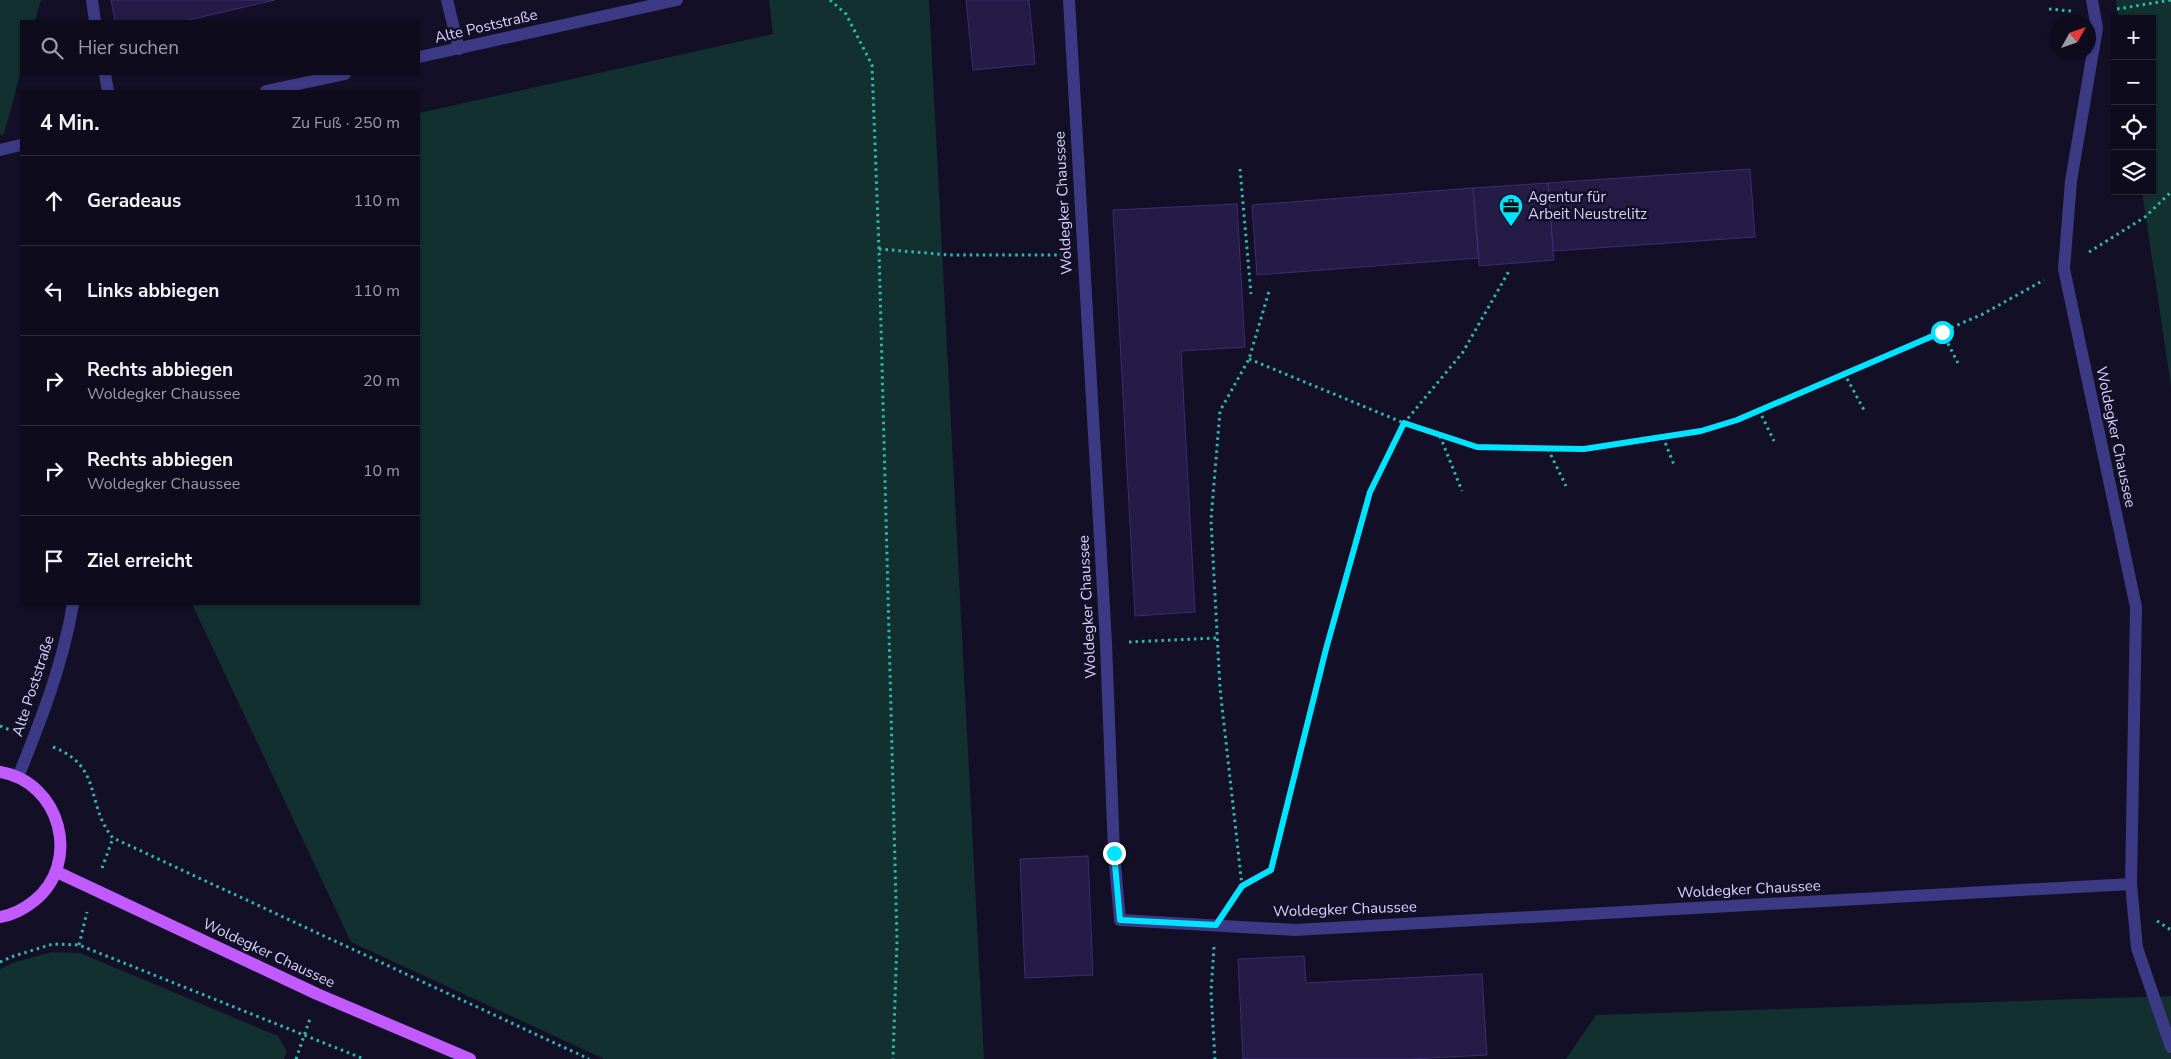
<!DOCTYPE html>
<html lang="de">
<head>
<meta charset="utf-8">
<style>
  :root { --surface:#0e0b1c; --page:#1c1929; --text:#f1f3f6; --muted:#9b9ba3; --line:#2e2b3b }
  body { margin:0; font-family:"Nunito Sans",sans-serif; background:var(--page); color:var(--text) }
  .controls { position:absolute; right:15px; top:15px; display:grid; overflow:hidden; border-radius:0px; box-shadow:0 1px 4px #0004 }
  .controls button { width:45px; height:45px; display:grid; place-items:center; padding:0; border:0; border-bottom:1px solid var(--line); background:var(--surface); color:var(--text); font:25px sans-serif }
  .compass { position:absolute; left:2051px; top:15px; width:45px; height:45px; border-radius:50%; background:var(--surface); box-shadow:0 1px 4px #0004; rotate:50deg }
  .stop { position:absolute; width:15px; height:15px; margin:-11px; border:4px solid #00e5ff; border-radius:50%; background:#fff }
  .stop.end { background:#00e5ff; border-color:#fff; box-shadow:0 1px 5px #0008 }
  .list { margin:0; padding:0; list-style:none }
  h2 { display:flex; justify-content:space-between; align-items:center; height:65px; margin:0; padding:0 20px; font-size:21px }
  h2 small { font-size:16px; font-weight:400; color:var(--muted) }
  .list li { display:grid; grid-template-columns:32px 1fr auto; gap:15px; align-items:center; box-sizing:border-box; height:90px; padding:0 20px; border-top:1px solid var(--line) }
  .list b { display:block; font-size:19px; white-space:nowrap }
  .list p { margin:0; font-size:16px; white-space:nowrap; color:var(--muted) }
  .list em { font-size:16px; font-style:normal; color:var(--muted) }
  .icon { flex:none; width:28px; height:28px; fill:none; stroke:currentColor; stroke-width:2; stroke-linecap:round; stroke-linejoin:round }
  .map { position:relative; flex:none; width:2171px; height:1059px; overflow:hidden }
  .search { position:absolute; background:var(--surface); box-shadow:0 1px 4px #0004; left:20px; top:20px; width:400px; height:55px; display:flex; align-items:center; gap:12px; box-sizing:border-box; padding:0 18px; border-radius:0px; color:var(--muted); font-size:19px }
  .panel { position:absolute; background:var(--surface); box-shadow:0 1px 4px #0004; left:20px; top:90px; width:400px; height:515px; border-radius:0px }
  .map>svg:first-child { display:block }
  .green { fill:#12302f }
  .building { fill:#241b47; stroke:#3b2d73 }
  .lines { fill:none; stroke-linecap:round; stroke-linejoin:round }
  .path { stroke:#2fb8b0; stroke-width:3; stroke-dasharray:2.5 4; stroke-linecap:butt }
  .service { stroke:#3d3a85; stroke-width:12 }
  .primary { stroke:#c25bff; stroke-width:12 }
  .route { stroke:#00e5ff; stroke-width:6 }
  .labels { text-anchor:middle; stroke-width:5; stroke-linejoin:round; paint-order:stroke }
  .street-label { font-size:15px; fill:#d9d4ff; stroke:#130f26 }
  .poi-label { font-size:15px; fill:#d9d4ff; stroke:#130f26; text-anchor:start }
</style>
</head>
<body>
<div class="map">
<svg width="2171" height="1059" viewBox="0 0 2171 1059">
  <rect width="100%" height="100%" fill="#130f26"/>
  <path class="green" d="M0,0H41L35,21H21V71L4,134L0,135Z
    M769,0H929L984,1059H604L351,942L192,604H419V113L773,34Z
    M2116,0H2171V387L2142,191H2152V19H2119Z
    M52,952L80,953L278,1036L287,1052L284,1059H0V969L15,962Z
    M2171,996V1059H1566L1596,1015Z"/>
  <path class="building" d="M111,0H275L184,21H115Z
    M966,0H1029L1035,64L973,70Z
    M1750,169L1755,237L1553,251L1548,183Z
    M1548,183L1554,260L1479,266L1473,188Z
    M1473,188L1479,258L1257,275L1252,205Z
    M1237,204L1245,347L1181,351L1195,612L1135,616L1113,210Z
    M1088,856L1093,975L1025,978L1020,859Z
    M1304,956L1306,983L1482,974L1487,1055L1410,1059H1243L1238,959Z"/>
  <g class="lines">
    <path class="path" d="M830,0L846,14L872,65L879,249L897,941L893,1059
      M2049,9L2071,11
      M2117,9L2171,0
      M1240,169L1251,294
      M879,249L950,255H1062
      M2089,252L2145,217L2171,192
      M1942,332L1958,363
      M1249,359L1404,423L1477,447L1584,449L1701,431L1737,420L1983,314L2044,280
      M1844,373L1864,410
      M1759,410L1774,441
      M1440,436L1462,491
      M1663,437L1674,465
      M1548,449L1566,486
      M1129,642L1216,638
      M0,726L13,731
      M53,747C104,767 85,805 113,838L589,1059
      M102,868L113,838
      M1242,886L1271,870L1326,649L1370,492L1404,423L1463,352L1509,271
      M1231,903L1242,886L1220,688L1211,520L1220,411L1249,359L1270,288
      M2157,921L2171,930
      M79,945L87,912
      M1214,947L1211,992L1215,1059
      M0,962L14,956L53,944L79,945L364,1059
      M296,1059L311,1016"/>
    <path class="service" d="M92,0L95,21
      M447,0L459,49
      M1069,0L1106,643L1114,853L1120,920L1295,930L2131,884
      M2092,0L2097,28L2071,181L2064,269L2136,607L2131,884L2137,948L2171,1047
      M419,57L677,0
      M105,74L108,91
      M266,91L345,74
      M0,150L21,145
      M18,777C41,720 63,664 73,604"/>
    <path class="primary" d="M0,772C61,782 82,863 34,901C24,909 13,915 0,917
      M57,872L317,994L470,1059"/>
  </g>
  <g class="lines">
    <path class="route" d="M1114,853L1120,920L1216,925L1242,886L1271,870L1326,649L1370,492L1404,423L1477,447L1584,449L1701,431L1737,420L1942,332"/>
  </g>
  <defs>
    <symbol id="office-pin" viewBox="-11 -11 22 30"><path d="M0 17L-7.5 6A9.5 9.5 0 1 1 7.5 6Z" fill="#00e5ff" stroke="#130f26"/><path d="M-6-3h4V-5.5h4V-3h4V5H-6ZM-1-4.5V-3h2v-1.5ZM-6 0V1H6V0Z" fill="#111"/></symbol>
  </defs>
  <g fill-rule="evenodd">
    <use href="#office-pin" x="1497" y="192" width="28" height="38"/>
  </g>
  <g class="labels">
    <g class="street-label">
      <text transform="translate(486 26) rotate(-13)" y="5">Alte Poststraße</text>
      <text transform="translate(1063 203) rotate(-93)" y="5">Woldegker Chaussee</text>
      <text transform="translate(2116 437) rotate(78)" y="5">Woldegker Chaussee</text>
      <text transform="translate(1087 607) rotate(-93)" y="5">Woldegker Chaussee</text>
      <text transform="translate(33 686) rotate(-72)" y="5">Alte Poststraße</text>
      <text transform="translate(1749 889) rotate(-3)" y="5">Woldegker Chaussee</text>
      <text transform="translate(1345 909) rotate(-2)" y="5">Woldegker Chaussee</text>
      <text transform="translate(269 953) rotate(25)" y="5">Woldegker Chaussee</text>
    </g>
    <g class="poi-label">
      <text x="1528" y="202">Agentur für<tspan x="1528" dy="17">Arbeit Neustrelitz</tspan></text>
    </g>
  </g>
</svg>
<div class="controls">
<button>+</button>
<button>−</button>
<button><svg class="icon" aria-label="locate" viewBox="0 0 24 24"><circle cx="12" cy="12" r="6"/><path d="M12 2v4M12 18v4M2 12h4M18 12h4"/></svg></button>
<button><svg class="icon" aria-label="layers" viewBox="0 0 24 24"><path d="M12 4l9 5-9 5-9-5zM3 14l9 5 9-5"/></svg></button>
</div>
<svg class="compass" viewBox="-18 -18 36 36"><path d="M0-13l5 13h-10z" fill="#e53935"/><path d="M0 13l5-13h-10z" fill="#9b9ba3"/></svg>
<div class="stop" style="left:1942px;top:332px"></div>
<div class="stop end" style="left:1114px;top:853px"></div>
<div class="search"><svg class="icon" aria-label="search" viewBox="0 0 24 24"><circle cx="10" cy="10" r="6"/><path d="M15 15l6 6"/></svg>Hier suchen</div>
<section class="panel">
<h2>4 Min.<small>Zu Fuß · 250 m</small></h2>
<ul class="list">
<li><svg class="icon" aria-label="ahead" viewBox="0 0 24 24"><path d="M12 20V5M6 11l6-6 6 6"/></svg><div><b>Geradeaus</b></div><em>110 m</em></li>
<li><svg class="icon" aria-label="left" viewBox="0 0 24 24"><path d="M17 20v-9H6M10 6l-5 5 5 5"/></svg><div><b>Links abbiegen</b></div><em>110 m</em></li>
<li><svg class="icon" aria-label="right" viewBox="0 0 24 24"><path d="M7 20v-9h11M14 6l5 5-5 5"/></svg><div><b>Rechts abbiegen</b><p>Woldegker Chaussee</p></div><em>20 m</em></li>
<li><svg class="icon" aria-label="right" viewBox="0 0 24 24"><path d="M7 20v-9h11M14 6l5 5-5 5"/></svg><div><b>Rechts abbiegen</b><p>Woldegker Chaussee</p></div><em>10 m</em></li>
<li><svg class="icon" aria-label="arrive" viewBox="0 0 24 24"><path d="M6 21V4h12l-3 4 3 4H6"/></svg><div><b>Ziel erreicht</b></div></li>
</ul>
</section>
</div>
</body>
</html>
